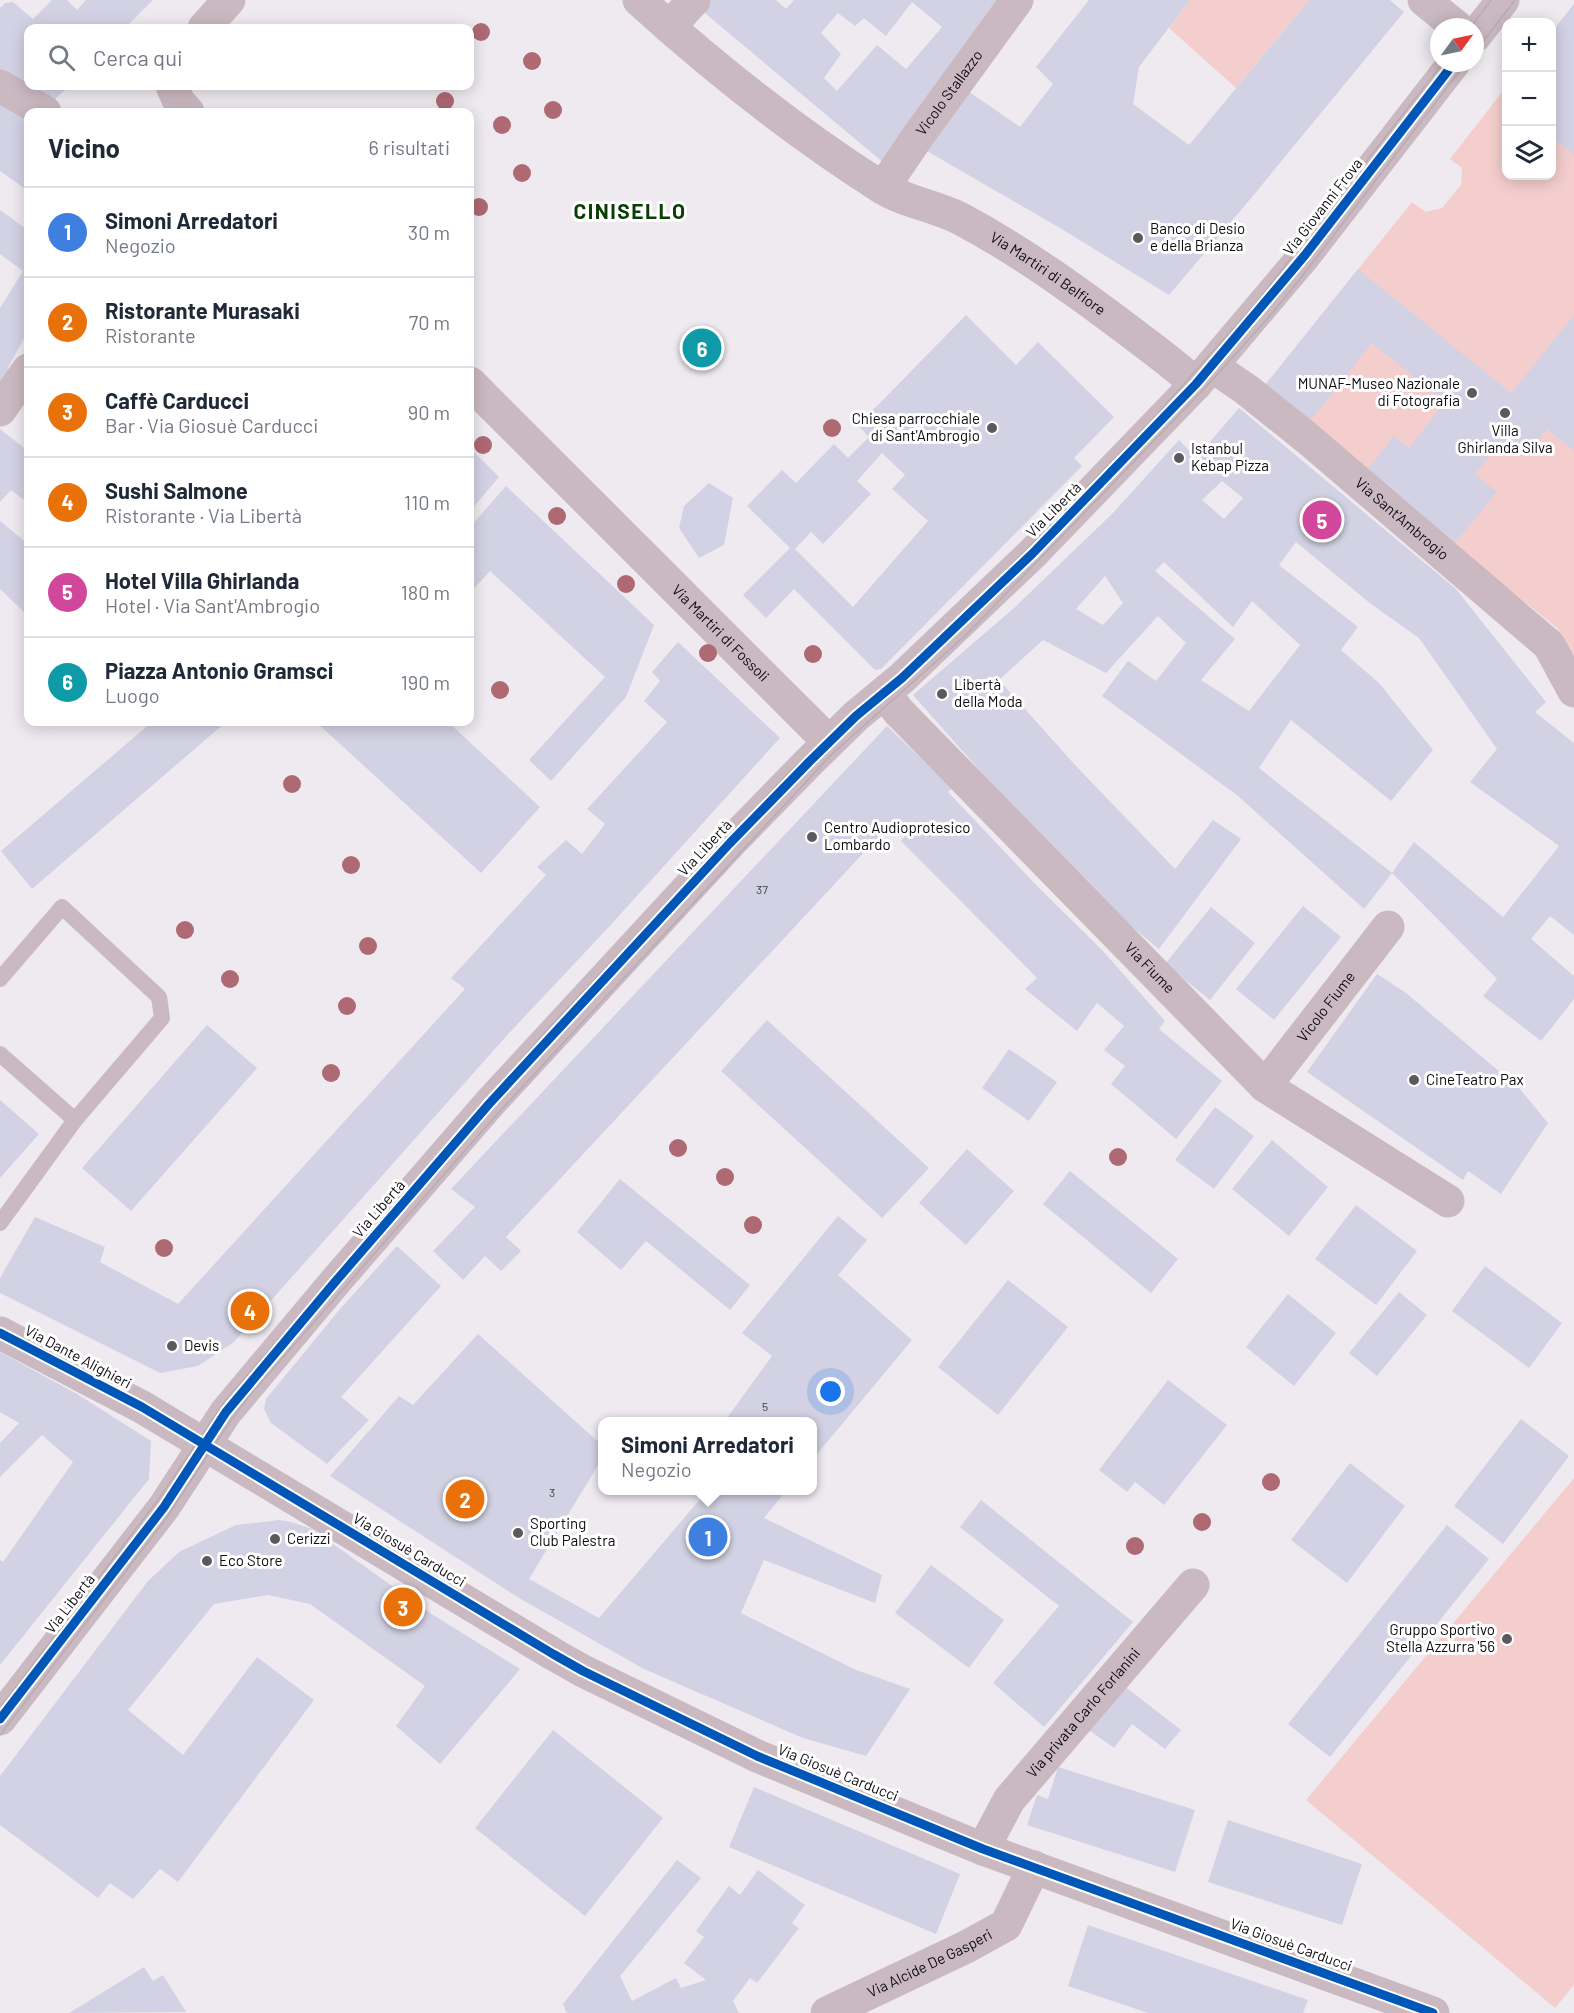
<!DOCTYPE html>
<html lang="it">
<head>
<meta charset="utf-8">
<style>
  :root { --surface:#fff; --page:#f2f2f3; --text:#1f2937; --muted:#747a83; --line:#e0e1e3; --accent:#ea580c }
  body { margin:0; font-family:Barlow,sans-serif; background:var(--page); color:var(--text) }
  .controls { position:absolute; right:18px; top:18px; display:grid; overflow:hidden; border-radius:12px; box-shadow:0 3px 15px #0003 }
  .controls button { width:54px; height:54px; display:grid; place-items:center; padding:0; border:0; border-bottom:2px solid var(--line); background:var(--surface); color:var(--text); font:30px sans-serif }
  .compass { position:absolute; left:1430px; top:18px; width:54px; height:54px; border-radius:50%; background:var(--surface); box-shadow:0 3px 15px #0003; rotate:57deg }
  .you { position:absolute; left:831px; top:1392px; width:21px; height:21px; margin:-15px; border:4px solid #fff; border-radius:50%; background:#1a73e8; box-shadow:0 0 0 9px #1a73e833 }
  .badge { display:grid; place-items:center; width:39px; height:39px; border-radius:50%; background:var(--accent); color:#fff; font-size:20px; font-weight:700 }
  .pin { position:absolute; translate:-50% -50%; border:3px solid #fff; box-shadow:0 2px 6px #0006 }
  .popup { position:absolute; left:598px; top:1417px; width:219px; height:78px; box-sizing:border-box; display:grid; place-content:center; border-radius:12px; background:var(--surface); filter:drop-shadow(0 2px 4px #0005); font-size:20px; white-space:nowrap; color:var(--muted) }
  .popup b { font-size:22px; color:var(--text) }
  .popup::after { content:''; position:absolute; left:50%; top:100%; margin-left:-12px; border:12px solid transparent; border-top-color:var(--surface) }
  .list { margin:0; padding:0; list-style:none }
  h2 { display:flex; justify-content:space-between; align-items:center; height:78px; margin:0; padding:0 24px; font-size:26px }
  h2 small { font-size:20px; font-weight:400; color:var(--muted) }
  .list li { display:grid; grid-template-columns:39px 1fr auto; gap:18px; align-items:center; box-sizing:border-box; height:90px; padding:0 24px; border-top:2px solid var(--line) }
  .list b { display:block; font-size:22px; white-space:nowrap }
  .list p { margin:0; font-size:20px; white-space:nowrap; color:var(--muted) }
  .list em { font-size:20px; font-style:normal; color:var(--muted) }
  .icon { flex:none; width:33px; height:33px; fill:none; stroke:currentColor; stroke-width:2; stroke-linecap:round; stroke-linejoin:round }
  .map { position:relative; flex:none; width:1574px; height:2013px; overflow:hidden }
  .search { position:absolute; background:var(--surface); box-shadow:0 3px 15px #0003; left:24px; top:24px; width:450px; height:66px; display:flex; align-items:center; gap:15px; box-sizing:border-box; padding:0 21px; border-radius:12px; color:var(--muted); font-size:22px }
  .panel { position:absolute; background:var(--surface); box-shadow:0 3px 15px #0003; left:24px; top:108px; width:450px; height:618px; border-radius:12px }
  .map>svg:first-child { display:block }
  .green { fill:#f4cecd }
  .building { fill:#d2d2e4; fill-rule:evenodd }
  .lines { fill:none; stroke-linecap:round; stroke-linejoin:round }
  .lane { stroke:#cbb9c1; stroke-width:16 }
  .street { stroke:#cbb9c1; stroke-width:33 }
  .tram { stroke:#b7acb3; stroke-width:1.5 }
  .cycleway-casing { stroke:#fff; stroke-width:13 }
  .cycleway { stroke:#0057b8; stroke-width:9 }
  .tree { fill:#ae6973 }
  .poi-dot { fill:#5c595e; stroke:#fff; stroke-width:2 }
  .labels { text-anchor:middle; stroke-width:6; stroke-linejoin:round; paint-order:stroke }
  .number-label { font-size:12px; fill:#3f3d44 }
  .street-label { font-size:15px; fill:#0e0b0f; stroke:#fff }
  .poi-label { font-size:15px; fill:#0e0b0f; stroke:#fff; text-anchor:start }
  .district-label { font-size:21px; font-weight:bold; letter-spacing:1.5px; fill:#093e05; stroke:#fff }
</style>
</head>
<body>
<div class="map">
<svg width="1574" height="2013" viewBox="0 0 1574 2013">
  <rect width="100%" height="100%" fill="#eeeaf0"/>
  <path class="green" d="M1190,0H1309L1236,88L1169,28Z
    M1574,4V660L1557,628L1262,389L1412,202L1426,212L1442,208L1461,185L1462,168L1450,159L1506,87V176H1552V32Z
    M1574,1478V1985L1555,2008L1306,1800Z"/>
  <path class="building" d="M52,0H67L77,10L86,0H153L125,28H28V86H69L52,102L0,73V8L5,3L13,2L33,19Z
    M707,0H776L786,9L794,0H1002L885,164L700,9ZM912,2L942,27L906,69L877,45L837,91L824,78L841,54L821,33L838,13L855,26L864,18L886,36Z
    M1089,0H1190L1139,67L1133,104L1189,145L1309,0H1390L1404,12L1252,197L1169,295L1065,231L920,147L965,89L1020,127L1053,84L1036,67Z
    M1574,4V155L1552,137V32Z
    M0,95L28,114V191L0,171Z
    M0,210L28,230V331L8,368L10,370L0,385V308L23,271L0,254Z
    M1358,269L1511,393L1574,315V451L1547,429L1525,458L1503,440L1475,474L1497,492L1454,544L1365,472L1394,436L1409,448L1445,402L1372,343L1307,425L1262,389Z
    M966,315L1016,365L1038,342L1114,417L1074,458L1082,466L881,669L875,670L794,589L766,618L743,595L790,548L747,506L782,470L796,483L834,444L848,458L869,437L852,419L861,410L867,415L879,404ZM882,453L905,475L892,489L928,521L853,607L795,549L811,532L823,544L871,494L857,481Z
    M1239,408L1456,589L1546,702L1535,712L1574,743V935L1550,916L1531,939L1574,976V999L1541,1041L1483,996L1497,979L1392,873L1414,842L1503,917L1559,846L1470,782L1497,749L1419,638L1371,604L1296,542L1279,565L1358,627L1341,650L1379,683L1433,750L1391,801L1291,720L1259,768L1392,873L1364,909L1238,796L1102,696L1128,661L1156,681L1186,643L1158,616L1106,673L1043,640L999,680L1075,765L1175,869L1213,820L1241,839L1159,949L1131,926L1020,816L913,695L1014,608L1112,514L1179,440L1196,458ZM1222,481L1243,498L1224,519L1202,500ZM1164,562L1233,627L1252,601L1300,645L1249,711L1201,680L1235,639L1155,571ZM1105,576L1123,603L1103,625L1076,609Z
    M0,429L28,451V503L11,490L0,502Z
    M470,448L499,477L470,511Z
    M709,483L733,498L724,545L699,558L679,528L684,506Z
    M506,486L654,625L626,697L551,781L529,760L605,677L490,571L470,593V527Z
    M0,521L28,544V616L0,589Z
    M678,642L780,738L606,930L511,1031L234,1342L198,1366L160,1373L0,1293V1278L35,1217L105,1247L100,1262L178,1304L465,989L451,978L546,875L537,867L566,840L582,854L605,824L587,809L667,722L644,701L660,681L652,672Z
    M152,722H226L32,889L1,851Z
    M316,722H448L540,807L481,873Z
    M887,726L952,788L948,792L1038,887L1102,950L1165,1021L1159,1029L1222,1081L1176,1139L1111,1084L1125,1066L1104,1050L1124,1026L1097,1003L1077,1031L1025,989L1037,978L901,841L908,833L896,818L506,1237L521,1251L501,1271L485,1256L463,1280L433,1251L475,1207L451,1189Z
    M1303,906L1341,937L1274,1020L1236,989Z
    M1211,907L1255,943L1210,1000L1165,964Z
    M1377,974L1406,993L1519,1088L1548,1123L1501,1194L1468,1171L1463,1180L1307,1072Z
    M767,1020L929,1168L882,1218L721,1071Z
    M207,1025L257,1068L131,1211L82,1168Z
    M1009,1049L1057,1082L1029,1121L982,1088Z
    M0,1100L39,1134L0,1178Z
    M1215,1107L1254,1136L1214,1189L1175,1160Z
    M1272,1140L1328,1187L1289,1236L1232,1189Z
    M967,1149L1014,1191L966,1245L919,1203Z
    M1070,1171L1178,1259L1151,1293L1043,1204Z
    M620,1179L750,1285L730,1310L646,1241L621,1270L577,1232Z
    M1356,1205L1417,1251L1376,1305L1315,1259Z
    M838,1216L867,1240L838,1275L912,1340L813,1459V1422H724L772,1356L742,1333Z
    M397,1246L441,1286L341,1397L369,1420L327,1464L271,1423L264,1409L266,1399L340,1309Z
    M1485,1266L1562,1323L1529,1368L1452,1311Z
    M1008,1280L1068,1327L998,1415L938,1367Z
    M1399,1292L1427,1315L1377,1376L1349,1353Z
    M1288,1294L1336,1333L1294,1386L1246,1347Z
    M478,1334L603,1446V1457L529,1579L599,1618L707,1491H786L764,1518L882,1575L875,1603L764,1560L741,1613L856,1670L910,1689L866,1756L803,1738L644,1669L519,1598L330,1476L399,1396L413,1405Z
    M0,1352L77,1394L151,1441L149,1479L0,1665V1560L3,1562L73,1462L42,1435L0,1477V1443L19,1423L0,1412Z
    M1168,1380L1227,1425L1164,1505L1135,1482L1127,1492L1099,1470Z
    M1521,1419L1569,1456L1503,1544L1454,1506Z
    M1350,1463L1405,1506L1347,1583L1291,1540Z
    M981,1500L1133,1622L1044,1727L993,1683L1059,1606L960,1527Z
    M279,1520L291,1522L312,1529L430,1613L520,1669L440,1764L396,1726L425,1686L310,1604L268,1595L214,1604L128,1710L183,1755L257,1657L314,1700L178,1882L160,1869L133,1899L110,1883L98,1898L0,1825V1776L148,1581L179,1552L236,1525Z
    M1447,1525L1489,1559L1330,1757L1288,1724Z
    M931,1565L1004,1620L969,1668L895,1613Z
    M1123,1685L1181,1730L1165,1749L1132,1724L1114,1748L1089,1730Z
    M553,1730L663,1818L585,1916L475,1828Z
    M1058,1767L1195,1810L1175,1872L1027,1825L1037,1795L1048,1799Z
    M754,1787L960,1874L936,1934L729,1847Z
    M1228,1820L1362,1864L1342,1925L1208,1882Z
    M677,1860L701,1878L620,1976L632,2001L676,1978L681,1988L706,1980L684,1963L704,1937L696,1931L729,1886L740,1895L758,1870L805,1905L792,1923L799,1928L757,1983L750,1978L733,2001L739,2013H567L563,2004Z
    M1088,1925L1308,2000L1303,2013H1148L1068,1986Z
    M144,1967L153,1981L163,1975L186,2012L69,2013Z"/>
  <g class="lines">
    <path class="lane" d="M0,979L62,907L159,997L162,1018L75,1120L0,1223
      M0,1054L75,1120"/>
    <g class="street">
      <path id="s1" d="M639,0C714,68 795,132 881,187C905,202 936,206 961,219C1019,250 1072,288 1124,327C1149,346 1173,363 1196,384"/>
      <path d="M1424,0L1457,27"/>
      <path d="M669,27L694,0"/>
      <path d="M204,28L229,0"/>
      <path d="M1475,36L1503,0"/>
      <path d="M0,86L45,112"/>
      <path d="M172,86L179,102L188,112"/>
      <path id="s2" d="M883,188L918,136L1017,0"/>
      <path id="s3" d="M1212,366L1247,390L1307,438L1549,645L1574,691"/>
      <path id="s4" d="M470,383L829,742"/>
      <path d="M0,410L28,370"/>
      <path id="s5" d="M885,694L899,712L1265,1086L1448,1201"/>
      <path id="s6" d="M1265,1086L1388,927"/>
      <path d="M0,1333L142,1407L553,1654L583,1671L757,1756L983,1849L1433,2013"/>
      <path d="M0,1719L164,1507L226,1412L335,1282L489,1104L730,843L809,762L856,716L902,678L1033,553L1196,384L1305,255L1454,63"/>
      <path id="s7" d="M983,1849L1009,1800L1193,1585"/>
      <path id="s8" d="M827,2013L966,1947L1006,1925L1034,1867"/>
    </g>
    <path class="tram" d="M1471,27L1491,0
      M1475,52L1515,0
      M0,1708L161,1496L225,1401L497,1087L548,1029L791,770L959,619L1152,420L1256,303L1443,63
      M0,1735L165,1520L229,1423L249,1396L499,1112L832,754L967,634L1204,389L1269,317L1300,279L1466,63"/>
    <defs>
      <path id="cycleway" d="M0,1333L142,1407L553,1654L583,1671L757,1756L983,1849L1433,2013
        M0,1719L164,1507L226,1412L335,1282L489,1104L730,843L809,762L856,716L902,678L1033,553L1196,384L1305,255L1454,63"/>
    </defs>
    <use href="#cycleway" class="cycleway-casing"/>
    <use href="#cycleway" class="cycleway"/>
  </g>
  <g class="tree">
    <circle cx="481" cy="32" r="9"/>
    <circle cx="532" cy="61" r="9"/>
    <circle cx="445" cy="101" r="9"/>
    <circle cx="553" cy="110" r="9"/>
    <circle cx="502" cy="125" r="9"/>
    <circle cx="522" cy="173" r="9"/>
    <circle cx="479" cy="207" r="9"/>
    <circle cx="832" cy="428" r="9"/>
    <circle cx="483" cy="445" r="9"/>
    <circle cx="557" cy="516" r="9"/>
    <circle cx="626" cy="584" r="9"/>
    <circle cx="708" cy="653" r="9"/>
    <circle cx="813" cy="654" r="9"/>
    <circle cx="500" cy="690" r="9"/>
    <circle cx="292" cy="784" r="9"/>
    <circle cx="351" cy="865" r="9"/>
    <circle cx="185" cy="930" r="9"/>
    <circle cx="368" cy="946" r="9"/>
    <circle cx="230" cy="979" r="9"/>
    <circle cx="347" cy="1006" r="9"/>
    <circle cx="331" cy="1073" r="9"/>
    <circle cx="678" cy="1148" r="9"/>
    <circle cx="1118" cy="1157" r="9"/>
    <circle cx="725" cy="1177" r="9"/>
    <circle cx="753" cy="1225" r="9"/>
    <circle cx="164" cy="1248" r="9"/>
    <circle cx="1271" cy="1482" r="9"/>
    <circle cx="1202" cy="1522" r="9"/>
    <circle cx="1135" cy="1546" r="9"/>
  </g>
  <g class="poi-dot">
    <circle cx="1138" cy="238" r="6"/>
    <circle cx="1472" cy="393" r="6"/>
    <circle cx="1505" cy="413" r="6"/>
    <circle cx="992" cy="428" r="6"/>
    <circle cx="1179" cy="458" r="6"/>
    <circle cx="942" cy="694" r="6"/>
    <circle cx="812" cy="837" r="6"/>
    <circle cx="1414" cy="1080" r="6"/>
    <circle cx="172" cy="1346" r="6"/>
    <circle cx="518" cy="1533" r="6"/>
    <circle cx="275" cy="1539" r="6"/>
    <circle cx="207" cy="1561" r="6"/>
    <circle cx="1507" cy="1639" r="6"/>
  </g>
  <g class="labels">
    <g class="number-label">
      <text x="762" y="894">37</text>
      <text x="765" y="1411">5</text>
      <text x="552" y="1497">3</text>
    </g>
    <g class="street-label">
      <text dy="5" stroke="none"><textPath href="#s2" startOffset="116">Vicolo Stallazzo</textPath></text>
      <text transform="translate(1323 207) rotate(-52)" y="5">Via Giovanni Frova</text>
      <text dy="5" stroke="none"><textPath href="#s1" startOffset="495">Via Martiri di Belfiore</textPath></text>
      <text transform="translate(1054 510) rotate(-45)" y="5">Via Libertà</text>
      <text dy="5" stroke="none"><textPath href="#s3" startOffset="244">Via Sant'Ambrogio</textPath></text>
      <text dy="5" stroke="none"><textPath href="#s4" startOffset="354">Via Martiri di Fossoli</textPath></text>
      <text transform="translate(705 848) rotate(-47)" y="5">Via Libertà</text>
      <text dy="5" stroke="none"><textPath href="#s5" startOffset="381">Via Fiume</textPath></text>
      <text dy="5" stroke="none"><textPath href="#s6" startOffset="100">Vicolo Fiume</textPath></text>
      <text transform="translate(379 1209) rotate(-49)" y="5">Via Libertà</text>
      <text transform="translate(78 1357) rotate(28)" y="5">Via Dante Alighieri</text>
      <text transform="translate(409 1550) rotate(31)" y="5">Via Giosuè Carducci</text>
      <text transform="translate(70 1604) rotate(-52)" y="5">Via Libertà</text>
      <text dy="5" stroke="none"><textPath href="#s7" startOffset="170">Via privata Carlo Forlanini</textPath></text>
      <text transform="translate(838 1773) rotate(22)" y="5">Via Giosuè Carducci</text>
      <text transform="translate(1291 1945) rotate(20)" y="5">Via Giosuè Carducci</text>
      <text dy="5" stroke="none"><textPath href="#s8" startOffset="114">Via Alcide De Gasperi</textPath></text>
    </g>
    <g class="poi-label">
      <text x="1150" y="234">Banco di Desio<tspan x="1150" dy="17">e della Brianza</tspan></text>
      <text x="1460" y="389" text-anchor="end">MUNAF-Museo Nazionale<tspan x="1460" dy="17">di Fotografia</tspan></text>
      <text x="980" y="424" text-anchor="end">Chiesa parrocchiale<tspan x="980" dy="17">di Sant'Ambrogio</tspan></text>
      <text x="1505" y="436" text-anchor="middle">Villa<tspan x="1505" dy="17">Ghirlanda Silva</tspan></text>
      <text x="1191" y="454">Istanbul<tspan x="1191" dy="17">Kebap Pizza</tspan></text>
      <text x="954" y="690">Libertà<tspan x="954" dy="17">della Moda</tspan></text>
      <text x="824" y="833">Centro Audioprotesico<tspan x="824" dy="17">Lombardo</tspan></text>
      <text x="1426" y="1085">CineTeatro Pax</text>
      <text x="184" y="1351">Devis</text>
      <text x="530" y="1529">Sporting<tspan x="530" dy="17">Club Palestra</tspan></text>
      <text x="287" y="1544">Cerizzi</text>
      <text x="219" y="1566">Eco Store</text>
      <text x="1495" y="1635" text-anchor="end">Gruppo Sportivo<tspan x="1495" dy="17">Stella Azzurra '56</tspan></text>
    </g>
    <g class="district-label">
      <text x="630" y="219">CINISELLO</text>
    </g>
  </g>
</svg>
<div class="controls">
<button>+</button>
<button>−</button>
<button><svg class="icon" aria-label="layers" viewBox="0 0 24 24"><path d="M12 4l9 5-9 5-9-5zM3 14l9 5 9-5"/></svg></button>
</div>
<svg class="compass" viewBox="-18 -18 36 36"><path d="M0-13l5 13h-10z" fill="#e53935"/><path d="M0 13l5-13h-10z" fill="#747a83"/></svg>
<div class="you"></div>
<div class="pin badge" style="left:708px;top:1537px;background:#3f7fe0">1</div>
<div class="popup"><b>Simoni Arredatori</b>Negozio</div>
<div class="pin badge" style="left:465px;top:1499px;background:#e8710a">2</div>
<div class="pin badge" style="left:403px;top:1607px;background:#e8710a">3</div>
<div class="pin badge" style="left:250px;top:1311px;background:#e8710a">4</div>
<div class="pin badge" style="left:1322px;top:520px;background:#d1479c">5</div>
<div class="pin badge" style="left:702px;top:348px;background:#0f9aa8">6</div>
<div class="search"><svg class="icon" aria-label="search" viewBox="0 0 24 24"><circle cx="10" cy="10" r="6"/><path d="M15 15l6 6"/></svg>Cerca qui</div>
<section class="panel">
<h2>Vicino<small>6 risultati</small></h2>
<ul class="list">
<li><span class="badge" style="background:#3f7fe0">1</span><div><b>Simoni Arredatori</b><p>Negozio</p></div><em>30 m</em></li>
<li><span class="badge" style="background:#e8710a">2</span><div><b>Ristorante Murasaki</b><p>Ristorante</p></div><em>70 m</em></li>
<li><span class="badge" style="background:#e8710a">3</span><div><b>Caffè Carducci</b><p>Bar · Via Giosuè Carducci</p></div><em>90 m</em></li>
<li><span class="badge" style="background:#e8710a">4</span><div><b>Sushi Salmone</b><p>Ristorante · Via Libertà</p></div><em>110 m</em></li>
<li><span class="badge" style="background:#d1479c">5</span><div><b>Hotel Villa Ghirlanda</b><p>Hotel · Via Sant'Ambrogio</p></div><em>180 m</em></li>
<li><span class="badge" style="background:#0f9aa8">6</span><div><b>Piazza Antonio Gramsci</b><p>Luogo</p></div><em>190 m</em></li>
</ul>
</section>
</div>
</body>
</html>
